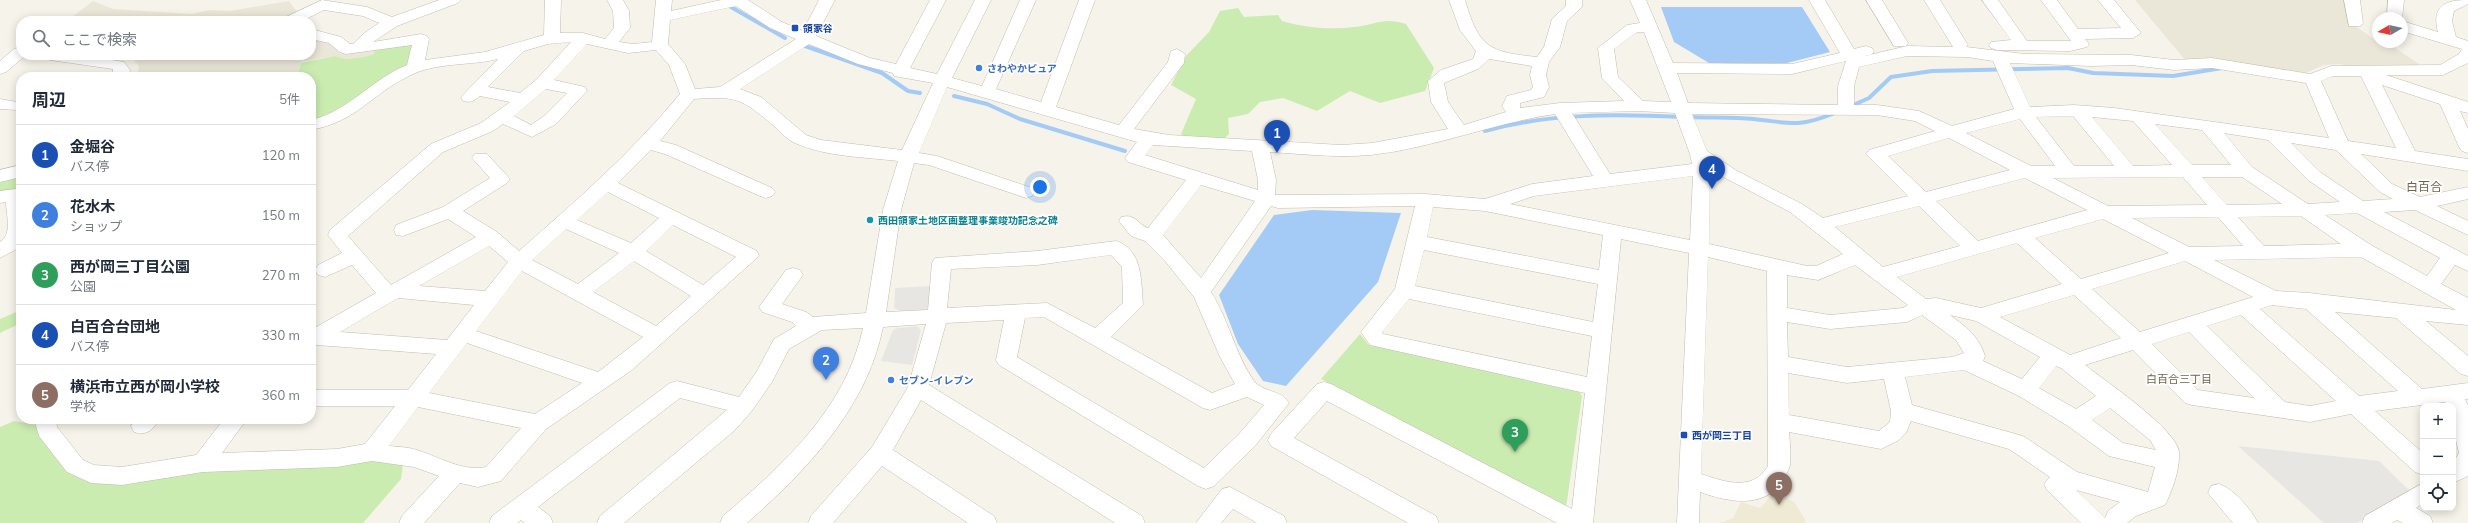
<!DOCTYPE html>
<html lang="ja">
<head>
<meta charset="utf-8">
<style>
  :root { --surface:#fff; --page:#f6f6f7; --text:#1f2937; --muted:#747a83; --line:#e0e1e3; --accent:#ff5218 }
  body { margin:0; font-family:Mulish,"Noto Sans JP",sans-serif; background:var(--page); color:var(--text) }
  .controls { position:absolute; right:12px; bottom:12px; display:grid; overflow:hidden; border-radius:8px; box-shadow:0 2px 10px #0003 }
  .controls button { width:36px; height:36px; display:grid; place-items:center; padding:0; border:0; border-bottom:1px solid var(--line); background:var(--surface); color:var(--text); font:20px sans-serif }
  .compass { position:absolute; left:2372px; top:12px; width:36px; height:36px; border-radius:50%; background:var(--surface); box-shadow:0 2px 10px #0003; rotate:261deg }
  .you { position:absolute; left:1040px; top:187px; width:14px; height:14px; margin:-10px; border:3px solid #fff; border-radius:50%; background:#1a73e8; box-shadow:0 0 0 6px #1a73e833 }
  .badge { display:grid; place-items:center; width:26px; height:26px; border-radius:50%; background:var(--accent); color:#fff; font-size:13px; font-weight:700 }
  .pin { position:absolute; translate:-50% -33px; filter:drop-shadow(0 1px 2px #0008) }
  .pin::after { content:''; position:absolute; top:21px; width:14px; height:12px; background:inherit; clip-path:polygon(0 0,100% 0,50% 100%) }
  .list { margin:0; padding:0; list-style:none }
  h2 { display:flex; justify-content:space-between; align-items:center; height:52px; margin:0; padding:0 16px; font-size:17px }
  h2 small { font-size:13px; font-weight:400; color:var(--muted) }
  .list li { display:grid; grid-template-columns:26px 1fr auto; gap:12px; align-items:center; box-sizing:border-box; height:60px; padding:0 16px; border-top:1px solid var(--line) }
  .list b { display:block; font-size:15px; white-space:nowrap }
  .list p { margin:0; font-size:13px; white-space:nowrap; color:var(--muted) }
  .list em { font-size:13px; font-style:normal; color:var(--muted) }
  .icon { flex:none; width:22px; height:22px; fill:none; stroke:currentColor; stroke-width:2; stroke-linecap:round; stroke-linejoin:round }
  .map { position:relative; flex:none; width:2468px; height:523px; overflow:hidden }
  .search { position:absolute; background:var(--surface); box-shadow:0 2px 10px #0003; left:16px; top:16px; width:300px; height:44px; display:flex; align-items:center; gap:10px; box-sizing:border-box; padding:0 14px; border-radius:16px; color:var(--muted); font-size:15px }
  .panel { position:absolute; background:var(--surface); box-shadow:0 2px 10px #0003; left:16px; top:72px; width:300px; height:352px; border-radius:16px }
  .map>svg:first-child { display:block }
  .residential { fill:#eae6d8 }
  .education { fill:#efead3 }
  .green { fill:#cbecb1 }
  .parking { fill:#e7e6e2 }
  .water { fill:#a4cbf5 }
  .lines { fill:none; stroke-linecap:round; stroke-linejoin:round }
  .stream { stroke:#a4cbf5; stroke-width:4 }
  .minor-casing { stroke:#c2bdac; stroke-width:1 }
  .minor { fill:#fff; fill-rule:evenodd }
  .transit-dot { fill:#1a4fb4; stroke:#fff; stroke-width:1.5 }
  .shop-dot { fill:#3f7fe0; stroke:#fff; stroke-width:1.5 }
  .culture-dot { fill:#0f9aa8; stroke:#fff; stroke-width:1.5 }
  .labels { text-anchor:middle; stroke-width:3.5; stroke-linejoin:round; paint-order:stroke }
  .transit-label { font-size:10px; font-weight:bold; fill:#164399; stroke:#fff; text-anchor:start }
  .shop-label { font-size:10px; font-weight:bold; fill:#366cbe; stroke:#fff; text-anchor:start }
  .culture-label { font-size:10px; font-weight:bold; fill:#0d838f; stroke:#fff; text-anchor:start }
  .neighbourhood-label { font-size:11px; fill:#6e644e; stroke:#fff }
  .quarter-label { font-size:12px; fill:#6e644e; stroke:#fff }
</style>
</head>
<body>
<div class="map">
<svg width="2468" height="523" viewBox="0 0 2468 523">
  <rect width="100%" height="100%" fill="#f6f3ea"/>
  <path class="residential" d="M2135,0H2348L2351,23L2378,42L2391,45L2419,64L2418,66L2354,67L2339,64L2324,65L2303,74L2186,61Z
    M93,1L113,9L192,14L209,10L230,11L289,1L299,15L286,21H67Z
    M311,37L375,49L374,54L364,57L345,59L335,56L301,62L297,77H133L138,72L139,66L134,60L113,55H311Z"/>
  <path class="education" d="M1775,492L1794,502L1805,519V523H1720L1733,518L1741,502L1760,508Z"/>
  <path class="green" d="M1238,8L1244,17L1278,15L1282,21C1307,28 1330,30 1355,27C1378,24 1383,17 1406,24L1434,68L1425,91L1380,103L1350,91L1317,111L1283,98L1260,102L1248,114L1228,118L1229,134L1224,139L1186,138L1181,134L1196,99L1171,85L1186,56L1209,32L1220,11Z
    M411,44L413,45L407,65L353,103L323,118L311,120V77H297L301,63L335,56L345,59L364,57L374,54L375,49Z
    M21,175V188L0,192V179Z
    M21,310V323L0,333V319Z
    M1360,334L1368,344L1577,388L1582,396L1566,508L1563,509L1321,379Z
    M14,421L37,425L82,474L381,460L403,464L401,479L363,523H0V427Z"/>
  <path class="parking" d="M931,286L928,307L925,310L901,311L894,308L895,288Z
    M917,326L921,330L912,365L881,361L893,330L898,328Z
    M2238,446L2379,461L2411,492L2357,523H2324Z"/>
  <path class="water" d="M1661,7H1802L1830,52L1787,63H1709L1674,42Z
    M1312,210L1401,213L1378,282L1286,386L1263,381L1238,344L1219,295L1274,215Z"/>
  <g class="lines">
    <path class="stream" d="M731,7L785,38
      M805,46L882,73L908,91L920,93
      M954,96L987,104L1020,119L1125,151
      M1849,107L1869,98L1891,77L1932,71L2068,68L2093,73L2173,76L2222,68
      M1689,117C1710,118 1733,117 1754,119C1792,123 1797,128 1835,113
      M1485,131C1550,113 1615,114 1682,117"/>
    <defs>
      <path id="minor" d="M322,0L367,7L392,17L439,0H461L458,3L397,26L373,42L421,34L427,36L429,39L425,60L485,52L544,35L545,0H561L560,33H583L605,39L614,28L613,11L607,0H623L629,11L630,28L619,42L633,44L652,42L656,0H672L671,11L721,0H748L782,22L803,31L819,0H835L816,36L870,58L896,64L930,0H946L910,68L937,74L975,0H991L952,78L982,86L1020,0H1036L996,89L1041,102L1079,0H1095L1056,107L1119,125L1168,62L1171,51L1177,49L1185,54L1184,63L1134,129L1169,135L1341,145L1372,143L1448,129L1431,102L1428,81L1441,70L1473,59L1476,51L1460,30L1449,0H1465C1479,48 1489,52 1537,57L1544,47L1552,19L1566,6V0H1582V7L1567,21L1560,47L1549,62L1546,75L1549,87L1544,97L1520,103V108L1560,103L1624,101L1602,78L1598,48L1627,25L1640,23L1630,0H1646L1673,63L1792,64L1840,53L1809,0H1825L1854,49L1866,46L1872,48L1874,51L1872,54L1865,56L1907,46L1953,47L1924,0H1940L1968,45L1966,47L2025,54L2131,55L2174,60L2212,58L2310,74L2331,66L2440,65L2459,54L2462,49L2402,31V21L2438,32C2431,5 2446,0 2468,0V4L2454,11L2452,21L2456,37L2468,41V63L2443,75H2386L2468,102V113L2460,111L2468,129V153L2462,151L2459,147L2440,104L2382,85L2415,151L2468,159V171L2361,154L2392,184L2420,197L2468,187V199L2437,206L2468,221V235L2415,210L2384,212L2468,256V271L2455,265L2441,284L2468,298V325L2426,321L2468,356V376L2461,374L2396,318L2335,312L2422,389L2468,383V399H2465L2468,406V476L2453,483V463L2459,453L2453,428V406H2447L2445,402L2375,411L2423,453V475L2415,472L2351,414L2310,422L2192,405L2185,403L2133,350L2085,365C2105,381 2177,429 2179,452C2180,469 2173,489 2165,505L2136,516L2127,523H2081L2047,490L2044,484L2050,477L2009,449L1911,421L1906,433L1899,440L1881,449L1789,432C1790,443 1791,454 1790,465C1789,470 1786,475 1783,479C1766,510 1728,502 1700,492L1699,523H1677L1689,253L1621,239L1593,523H1557L1327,401L1294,438L1436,516L1439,523H1408L1271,446L1268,440L1271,434L1317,384L1324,382L1331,384L1572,509L1585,393L1370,345L1361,332L1395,289L1415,206L1278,208L1271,206L1211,292C1229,320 1235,354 1254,381C1262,392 1282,390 1289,403L1255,446L1214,486L1206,489L1198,486L999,365L996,360L1004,320L946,323L929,385L1142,516L1145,523H1115L921,400L893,450L994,516L997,523H968L882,466L833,523H808L811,516L872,447L908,387L926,324L883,327C867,408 807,470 747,523H720L723,516C783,465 846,408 863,328L822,330L789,349L772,382L751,412L734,431L624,523H597L600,516L727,410L680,398L538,507L550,516L553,523H525L521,520L517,523H489L492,516L670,383L677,381L739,397L757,371L774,339L796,326L792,322L762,312L759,307L786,270L793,268L800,270L803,275L782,304L806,312L813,317L866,313L883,210L898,161C865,157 826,157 795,143C787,140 780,131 774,126C741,98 737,96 694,99L660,141L676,145L772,188L775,192L772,196L766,198L760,196L665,154L651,150L618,183L757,251L759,256L632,370L546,429L501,481L478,487L460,483L424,523H399L402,516L439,476L414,467L372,461L337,467L203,472L122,485L91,483L67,472L39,436L34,419H56L57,427L83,460L94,465L122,467L196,455L224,419H247L222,453L337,449L365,444L395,406H311V390H408L436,354L317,345L311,347V330L376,293L352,265L325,277L318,275L315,270L318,265L342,253L328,235L330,230L431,144L481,123L510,102L480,96C474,101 471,103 463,101L461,97L498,59C470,66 435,62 409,76C370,95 358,121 311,130V120C348,112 373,78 407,65L412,45L346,54L340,52L329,43L311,39V29L341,37L350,44H353L363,34L379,23L363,16L324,10L302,21H282L284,18ZM736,6L770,28L796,39L720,87L695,89L685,64L668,44L670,20ZM1637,32H1644L1671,102L1643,101L1618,77L1614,49ZM571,42L537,79L520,93L488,87L524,51L548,44ZM587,44L628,53L656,50L669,65L680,94C631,153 577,200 519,251L497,232L463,211L507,183L510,179L487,154H475L472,158L490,178L443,207L396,225L394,230L396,235L403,236L448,219L476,237L391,285L348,236L443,152L493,131L503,124L532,137L556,124L587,91L585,87L554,80ZM809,44L858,64L893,73L894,76L933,83L902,150L821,140L806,135L761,97L740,89ZM1907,56L1967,57L1993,61L2014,109L1952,126L1919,111L1877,105H1854V86L1859,67ZM1489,59L1532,66L1530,75L1533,87L1531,90L1507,96L1502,106L1506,112L1464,125L1448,102L1444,83L1478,69ZM1846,61L1838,86V105L1688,103L1677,73L1792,74ZM2010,63L2091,66L2131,65L2174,70L2212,68L2306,83L2329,138L2114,108L2074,105L2030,107ZM2333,76H2361L2396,148L2348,141L2321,81ZM947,87L1137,142L1125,158L1128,162L1186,180L1148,228C1137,224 1136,213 1121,217L1119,221L1131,236L1145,241L1165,261L1194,297L1220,357L1235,384L1212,393L1111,337L1143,305C1141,282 1143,249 1116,241L1037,251L935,258L932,263L928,310L886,312L901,210L914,163L929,165L1026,198L1032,196L1035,192L1032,188L937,156L919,153ZM546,89L567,93L544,116L531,125L514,116ZM1638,111L1675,113L1690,154L1692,164L1610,174L1572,113ZM1555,114L1593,176L1532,184L1485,199L1425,194L1275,195L1276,180L1270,152C1303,154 1337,158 1371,155C1434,148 1493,123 1555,114ZM1692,114L1877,115L1915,121L1935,131L1869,150L1866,154L1908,196L1823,218L1802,204L1737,171L1707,151ZM2073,116L2114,166H2074L2036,117ZM2092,117L2133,121L2172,165L2133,166ZM2020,119L2055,166H2031L1966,133ZM2155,124L2202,130L2231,165H2192ZM2224,133L2268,140L2308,180L2340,202L2308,204L2252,167ZM1949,138L2010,170L1926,192L1888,156ZM2291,143L2336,150L2380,192L2393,199L2363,201L2320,172ZM1153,145L1252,151L1258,180V190L1145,155ZM1710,170L1790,212L1843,254L1816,266H1807L1709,244ZM1693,176L1690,240L1510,204L1534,196ZM2183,177L2207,205L2108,206L2053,178ZM2202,177H2242L2282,204L2227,205ZM2025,178L2087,210L1978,241L1936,201ZM1201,185L1255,201L1201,278L1163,235ZM608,192L659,218L631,243L577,220ZM1919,206L1960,246L1883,267L1835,227ZM1433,207L1485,211L1603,235L1599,270L1427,237ZM2357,213L2440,258L2427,276L2371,245L2325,215ZM2301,216L2341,244L2264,246L2238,217ZM2218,217L2243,246L2189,247L2132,218ZM2103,219L2169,253L2081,279L2035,238ZM673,225L736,257L703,285L646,251ZM566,229L619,253L578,284L532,260ZM2017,243L2062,284L1981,308L1936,298L1926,299L1897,277ZM489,246L508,262L485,291L419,286ZM1424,250L1598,284L1593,322L1415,286ZM1111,255L1122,267L1123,303L1095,328L1047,303L947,308L951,269L1037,265ZM1708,257L1767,271L1768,466C1753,492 1725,482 1701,474ZM2361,257L2456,310L2309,293L2276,291L2214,260ZM634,261L691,296L656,326L593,292ZM2185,261L2253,297L2140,332L2092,289ZM1855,265L1908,305L1903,308L1830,315L1787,308V275L1818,280ZM522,271L643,337L598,372L476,331ZM2074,295L2121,338L2070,355L2000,317ZM398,298L474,305L447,340L340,332ZM1409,299L1592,336L1587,377L1383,334L1382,332ZM2272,305L2306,309L2398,391L2359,396L2260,309ZM1922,315L1956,340L1964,353L1952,357L1847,367L1788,357L1787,322L1830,329L1907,322ZM1950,315L1976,321L2040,357L2022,379L1983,361L1985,356C1979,336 1966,327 1950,315ZM2241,315L2336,401L2310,406L2285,402L2207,326ZM1044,317L1203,408L1210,410L1247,397L1264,405L1239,434L1204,468L1017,357L1025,318ZM2189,332L2254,398L2198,390L2152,344ZM467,343L582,383L535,414L429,393ZM2056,366L2061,368L2096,396L2076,409L2039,388ZM1964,370L2019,396L2068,426L2109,456L2155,467L2148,492L2077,472L2023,436L1912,405L1905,377ZM1788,373L1847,383L1884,379L1891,411L1890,422L1879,431L1789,415ZM418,407L521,428L486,467C463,472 439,457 417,450C408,447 398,447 389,446ZM2110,408L2150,440L2156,450L2123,443L2092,420ZM2076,490L2120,502L2108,511L2105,518Z
        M1866,0H1882L1908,43L1906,46H1894Z
        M1982,0H1998L2027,41H2071L2041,0H2057L2078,29L2121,28L2098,0H2114L2141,33L2133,38L2085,39L2089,44L2087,47L2070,51L1997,50L1991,48L1989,45L1991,42L2011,40Z
        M2344,0H2360L2363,23L2361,26H2349Z
        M2388,0H2404L2402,19L2387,18Z
        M21,47V55H26L6,72L0,74V61L14,49Z
        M42,55H83L124,62L130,70L129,77H113V69L50,60Z
        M0,99L17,102L19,106L17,110L0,109Z
        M21,165V177L0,182V170Z
        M16,189L21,190V244L15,250L0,258V242C13,233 6,216 6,202L0,203V191Z
        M135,419H159C153,430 147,436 134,432L131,426Z
        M2423,483V503L2416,508L2430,516L2433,523H2403L2397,520L2392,523H2362L2365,516Z
        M2219,484C2234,489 2251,509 2258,523H2233L2208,493L2211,486Z
        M1230,487L1284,516L1287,523H1257L1233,509L1221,523H1196L1222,489Z"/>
    </defs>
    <use href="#minor" class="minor-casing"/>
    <use href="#minor" class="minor"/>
  </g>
  <g class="transit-dot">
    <rect x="791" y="24" width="8" height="8" rx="2"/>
    <rect x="1680" y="431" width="8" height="8" rx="2"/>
  </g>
  <g class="shop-dot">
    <circle cx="979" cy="68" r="4"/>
    <circle cx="891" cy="380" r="4"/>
  </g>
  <circle class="culture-dot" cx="870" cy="220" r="4"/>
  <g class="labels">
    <g class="transit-label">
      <text x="803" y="32">領家谷</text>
      <text x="1692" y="439">西が岡三丁目</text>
    </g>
    <g class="shop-label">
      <text x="987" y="72">さわやかピュア</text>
      <text x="899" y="384">セブン-イレブン</text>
    </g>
    <g class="culture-label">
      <text x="878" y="224">西田領家土地区画整理事業竣功記念之碑</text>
    </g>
    <g class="neighbourhood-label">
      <text x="2179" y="383">白百合三丁目</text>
    </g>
    <g class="quarter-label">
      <text x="2424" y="191">白百合</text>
    </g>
  </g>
</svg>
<div class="controls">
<button>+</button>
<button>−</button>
<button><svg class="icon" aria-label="locate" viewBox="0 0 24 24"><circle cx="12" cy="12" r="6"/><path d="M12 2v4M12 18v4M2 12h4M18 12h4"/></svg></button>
</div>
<svg class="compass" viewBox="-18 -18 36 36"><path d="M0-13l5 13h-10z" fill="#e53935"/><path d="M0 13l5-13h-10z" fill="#747a83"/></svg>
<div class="you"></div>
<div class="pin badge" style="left:1277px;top:153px;background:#1a4fb4">1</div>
<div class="pin badge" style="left:826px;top:380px;background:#3f7fe0">2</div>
<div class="pin badge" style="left:1515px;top:452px;background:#2e9e5b">3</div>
<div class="pin badge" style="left:1712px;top:189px;background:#1a4fb4">4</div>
<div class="pin badge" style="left:1779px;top:505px;background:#8d6e63">5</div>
<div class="search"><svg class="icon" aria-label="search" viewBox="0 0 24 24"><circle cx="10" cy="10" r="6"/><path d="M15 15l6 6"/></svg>ここで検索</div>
<section class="panel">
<h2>周辺<small>5件</small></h2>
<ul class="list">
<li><span class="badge" style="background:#1a4fb4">1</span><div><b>金堀谷</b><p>バス停</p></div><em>120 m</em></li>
<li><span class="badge" style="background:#3f7fe0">2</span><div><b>花水木</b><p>ショップ</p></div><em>150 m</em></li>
<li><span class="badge" style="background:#2e9e5b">3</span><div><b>西が岡三丁目公園</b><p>公園</p></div><em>270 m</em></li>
<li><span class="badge" style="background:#1a4fb4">4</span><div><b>白百合台団地</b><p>バス停</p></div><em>330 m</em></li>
<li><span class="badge" style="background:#8d6e63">5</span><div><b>横浜市立西が岡小学校</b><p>学校</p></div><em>360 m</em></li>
</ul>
</section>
</div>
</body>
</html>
